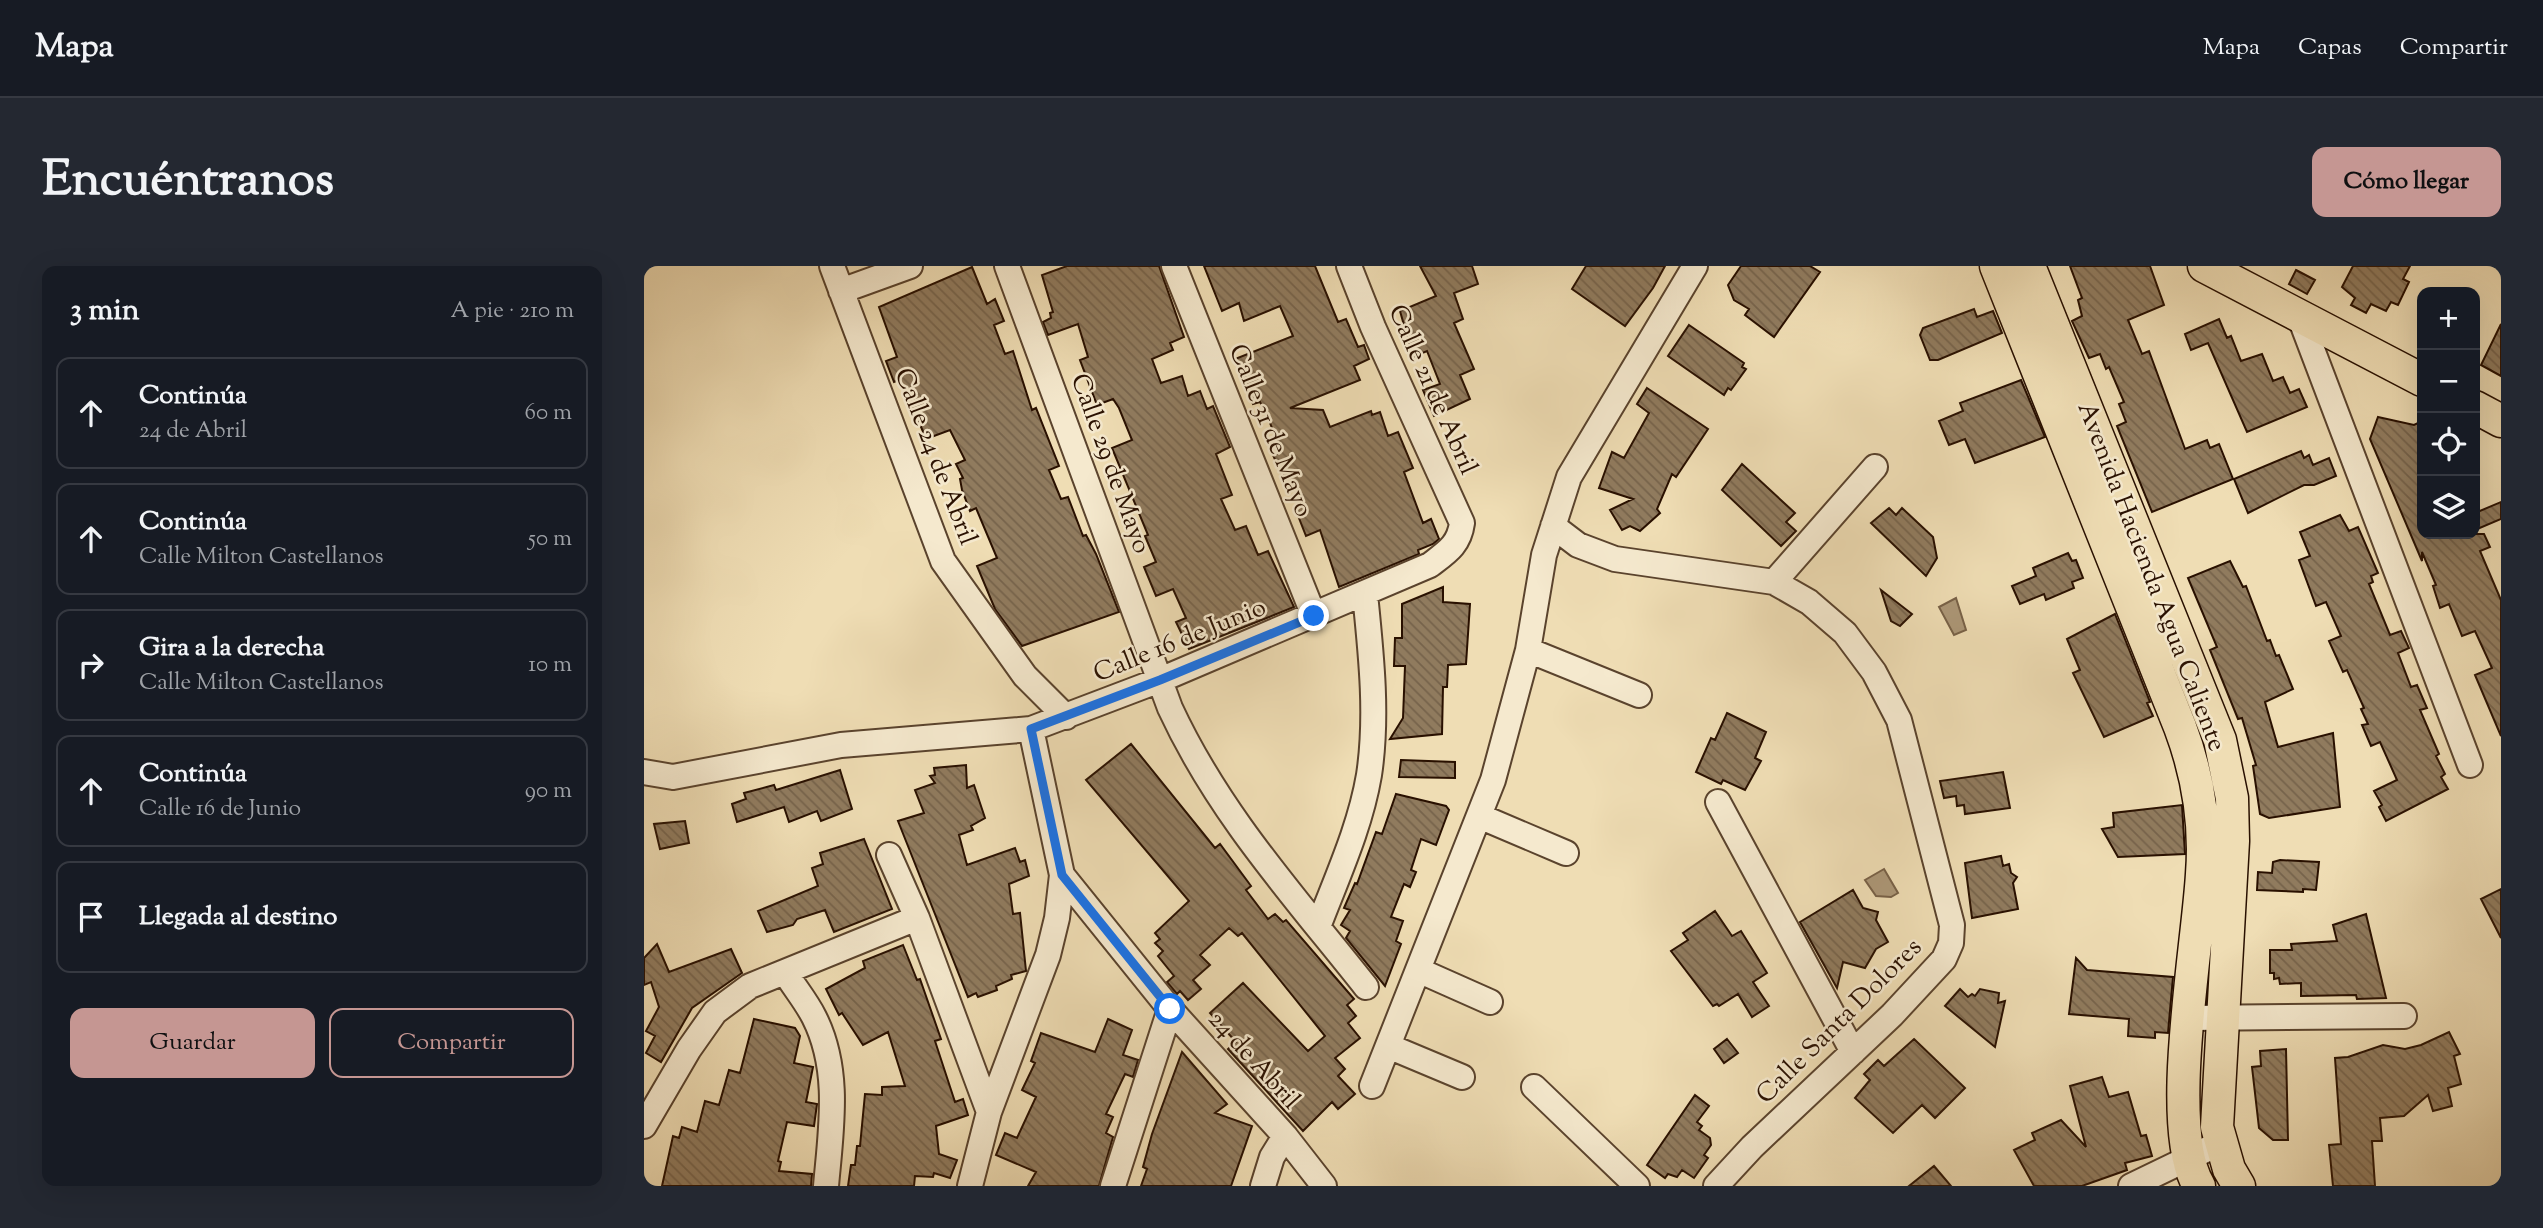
<!DOCTYPE html>
<html lang="es">
<head>
<meta charset="utf-8">
<style>
  :root { --surface:#171b24; --page:#242831; --text:#f1f3f6; --muted:#9ea1a6; --line:#363941; --accent:#c59692 }
  body { margin:0; font-family:"Sorts Mill Goudy",serif; background:var(--page); color:var(--text) }
  .controls { position:absolute; right:21px; top:21px; display:grid; overflow:hidden; border-radius:14px; box-shadow:0 7px 28px #0002 }
  .controls button { width:63px; height:63px; display:grid; place-items:center; padding:0; border:0; border-bottom:2px solid var(--line); background:var(--surface); color:var(--text); font:35px sans-serif }
  .stop { position:absolute; width:21px; height:21px; margin:-16px; border:5px solid #1a73e8; border-radius:50%; background:#fff }
  .stop.end { background:#1a73e8; border-color:#fff; box-shadow:0 2px 7px #0008 }
  .list { margin:0; padding:0; list-style:none }
  h2 { display:flex; justify-content:space-between; align-items:center; height:91px; margin:0; padding:0 28px; font-size:30px }
  h2 small { font-size:23px; font-weight:400; color:var(--muted) }
  .list li { display:grid; grid-template-columns:46px 1fr auto; gap:21px; align-items:center; box-sizing:border-box; height:112px; margin:0 14px 14px; padding:0 14px; border:2px solid var(--line); border-radius:14px }
  .list b { display:block; font-size:26px; white-space:nowrap }
  .list p { margin:0; font-size:23px; white-space:nowrap; color:var(--muted) }
  .list em { font-size:23px; font-style:normal; color:var(--muted) }
  .actions { display:flex; gap:14px; padding:21px 28px }
  .actions a { flex:1; padding:16px 0; border:2px solid var(--accent); border-radius:14px; text-align:center; font-size:24px; color:var(--accent) }
  .actions .main { background:var(--accent); color:#111 }
  .icon { flex:none; width:38px; height:38px; fill:none; stroke:currentColor; stroke-width:2; stroke-linecap:round; stroke-linejoin:round }
  .map { position:relative; flex:none; width:1857px; height:920px; overflow:hidden; border-radius:14px }
  header { display:flex; align-items:center; gap:42px; box-sizing:border-box; height:98px; padding:0 35px; background:var(--surface); border-bottom:2px solid var(--line) }
  header strong { font-size:33px }
  nav { display:flex; gap:38px; margin-inline-start:auto; font-size:24px }
  .intro { display:flex; align-items:center; justify-content:space-between; box-sizing:border-box; height:168px; padding:0 42px }
  h1 { margin:0; font-size:49px }
  .button { padding:18px 32px; border-radius:14px; background:var(--accent); color:#111; font-size:24px; font-weight:700 }
  main { display:flex; gap:42px; padding:0 42px }
  aside { flex:1; background:var(--surface); border-radius:14px; box-shadow:0 7px 28px #0002 }
  .map>svg:first-child { display:block }
  .water { fill:#ac9777; stroke:#786147; stroke-width:2 }
  .building { fill:url(#building-back-hatch); stroke:#291000; stroke-width:2 }
  .lines { fill:none; stroke-linecap:round; stroke-linejoin:round }
  .minor-casing { stroke:#5a432d; stroke-width:28 }
  .major-casing { stroke:#291000; stroke-width:35 }
  .minor { stroke:#f5e9ce; stroke-width:24 }
  .major { stroke:#efddb4; stroke-width:32 }
  .route { stroke:#1a73e8; stroke-width:9 }
  .labels { text-anchor:middle; stroke-width:5; stroke-linejoin:round; paint-order:stroke }
  .street-label { font-size:26px; fill:#291000; stroke:#f5e9ce }
</style>
</head>
<body>
<header>
<strong>Mapa</strong>
<nav><a>Mapa</a><a>Capas</a><a>Compartir</a></nav>
</header>
<div class="intro"><h1>Encuéntranos</h1><a class="button">Cómo llegar</a></div>
<main>
<aside>
<h2>3 min<small>A pie · 210 m</small></h2>
<ul class="list">
<li><svg class="icon" aria-label="ahead" viewBox="0 0 24 24"><path d="M12 20V5M6 11l6-6 6 6"/></svg><div><b>Continúa</b><p>24 de Abril</p></div><em>60 m</em></li>
<li><svg class="icon" aria-label="ahead" viewBox="0 0 24 24"><path d="M12 20V5M6 11l6-6 6 6"/></svg><div><b>Continúa</b><p>Calle Milton Castellanos</p></div><em>50 m</em></li>
<li><svg class="icon" aria-label="right" viewBox="0 0 24 24"><path d="M7 20v-9h11M14 6l5 5-5 5"/></svg><div><b>Gira a la derecha</b><p>Calle Milton Castellanos</p></div><em>10 m</em></li>
<li><svg class="icon" aria-label="ahead" viewBox="0 0 24 24"><path d="M12 20V5M6 11l6-6 6 6"/></svg><div><b>Continúa</b><p>Calle 16 de Junio</p></div><em>90 m</em></li>
<li><svg class="icon" aria-label="arrive" viewBox="0 0 24 24"><path d="M6 21V4h12l-3 4 3 4H6"/></svg><div><b>Llegada al destino</b></div></li>
</ul>
<div class="actions"><a class="main">Guardar</a><a>Compartir</a></div>
</aside>
<div class="map">
<svg width="1857" height="920" viewBox="0 0 1857 920">
  <defs>
    <pattern id="building-back-hatch" width="6" height="6" patternUnits="userSpaceOnUse" patternTransform="scale(1.75)"><rect width="6" height="6" fill="#907b5e"/><path d="M-1 5l2 2M0 0l6 6M5-1l2 2" fill="none" stroke="#76634b"/></pattern>
  </defs>
  <rect width="100%" height="100%" fill="#efddb4"/>
  <filter id="stains"><feTurbulence type="fractalNoise" baseFrequency=".00286" numOctaves="4"/><feColorMatrix values="0 0 0 0 .2 0 0 0 0 .09 0 0 0 0 .02 0 0 0 .5 -.17"/></filter>
  <radialGradient id="worn" r=".72"><stop offset=".6" stop-color="#630" stop-opacity="0"/><stop offset="1" stop-color="#630" stop-opacity=".3"/></radialGradient>
  <path class="water" d="M1312,332L1322,364L1310,369L1295,341Z
    M1240,603L1254,627L1247,631L1232,630L1221,614Z"/>
  <path class="building" d="M423,0H515L540,71L526,77L529,84L508,93L517,117L538,110L544,130L556,125L563,143L569,140L586,181L572,188L588,229L577,233L591,264L602,260L614,289L624,285L650,341L545,383L532,356L542,352L529,323L512,330L500,301L512,296L501,270L504,269L468,182L488,174L475,142L469,133L453,139L436,94L444,91L434,58L404,69L399,56L407,52L406,47L409,46L398,9Z
    M560,0H671L694,56L702,53L714,81L720,79L725,93L710,100L716,114L646,142L679,144L686,161L727,145L728,149L736,146L744,170L754,166L769,202L760,206L779,257L787,253L795,273L789,278L774,284L775,288L695,321L676,264L662,270L651,242L657,240L646,209L639,212L629,189L637,186L623,149L616,136L609,138L591,93L649,70L636,40L600,55L595,37L578,45Z
    M776,0H828L834,18L810,27L819,53L810,57L830,103L816,109L826,133L790,150L779,124L796,118L783,85L769,91L756,45L792,30Z
    M942,0H1021L1009,22L981,60L928,23Z
    M1097,0H1166L1176,6L1130,71L1101,49L1105,43L1090,34L1084,19Z
    M1426,0H1506L1520,39L1484,54L1498,88L1505,85L1541,183L1563,174L1566,182L1575,178L1589,213L1508,246L1473,160L1482,156L1475,138L1480,136L1465,101L1462,103L1456,88L1445,92L1428,55L1438,50L1434,34L1438,32Z
    M1709,0H1766L1759,13L1765,16L1754,39L1747,36L1742,45L1727,38L1722,47L1707,39L1711,32L1698,21Z
    M328,1L343,38L351,33L360,55L350,59L361,88L369,85L388,144L392,142L415,200L405,204L417,233L424,231L439,270L442,269L452,288L475,346L378,380L351,343L333,300L353,292L332,242L326,245L318,224L316,213L319,212L312,198L321,194L306,164L282,173L275,156L272,157L255,114L250,116L242,95L253,91L235,41Z
    M1652,4L1671,14L1663,28L1645,18Z
    M1330,43L1333,51L1349,45L1358,67L1294,94H1286L1276,69L1279,62Z
    M1575,53L1583,72L1587,70L1597,95L1618,88L1629,115L1639,111L1646,127L1655,123L1663,141L1603,166L1564,77L1547,84L1541,68Z
    M1857,58V110L1837,99Z
    M1045,59L1100,97L1098,101L1102,103L1087,124L1084,122L1080,129L1024,90Z
    M1377,114L1401,171L1331,197L1321,173L1305,179L1295,155L1319,145L1316,137Z
    M1003,122L1064,163L1032,211L1028,208L1013,243L1016,247L996,265L986,260L978,264L966,244L989,233L955,222L968,186L980,192L1005,147L993,138Z
    M1734,151L1770,159L1778,155V268H1840L1846,281L1836,285L1857,334V470L1831,409L1848,402L1831,365L1818,370L1805,338L1796,342L1789,320L1792,319L1778,286V295L1726,173Z
    M1657,185L1660,192L1665,189L1669,199L1685,192L1692,210L1670,219H1660L1604,247L1590,213Z
    M1098,198L1151,247L1142,256L1152,265L1137,280L1078,224Z
    M1857,236V253L1831,264V247Z
    M1245,242L1252,249L1258,242L1289,271L1293,292L1282,310L1227,257Z
    M1696,249L1705,265L1714,261L1734,307L1727,310L1729,316L1725,318L1746,369L1757,365L1765,382L1754,387L1767,421L1773,419L1783,442L1776,444L1795,488L1792,490L1801,508L1797,511L1804,523L1742,555L1735,541L1738,539L1730,525L1753,514L1736,476L1727,480L1718,459L1724,458L1717,443L1720,442L1703,404L1699,406L1685,375L1697,370L1682,336L1672,340L1655,294L1666,290L1656,266Z
    M1424,287L1428,295L1432,294L1439,312L1428,316L1430,322L1402,334L1400,328L1376,338L1368,320L1392,310L1389,302Z
    M1586,295L1599,321L1602,320L1623,375L1626,374L1632,390L1635,389L1649,423L1621,436L1634,481L1689,467L1696,541L1625,552L1616,548L1609,500L1612,499L1598,452L1594,453L1566,384L1573,381L1544,312Z
    M799,321V336L826,338L822,398L804,399L803,421H799L798,468L746,473L759,452L761,400H750L751,372H758V338Z
    M1237,324L1268,348L1256,360L1247,355Z
    M1471,348L1506,436L1503,437L1509,450L1460,471L1429,407L1436,404L1423,373Z
    M1083,447L1122,466L1111,492L1117,495L1101,524L1079,514L1077,518L1052,506L1067,472L1071,474Z
    M487,478L571,582L576,578L607,620L602,624L624,653L631,648L639,656L642,654L710,733L703,739L712,750L704,757L716,772L691,792L701,803L694,810L711,828L694,843L688,836L659,865L584,783L592,776L566,747L599,717L664,785L681,770L598,667L594,670L585,662L556,689L566,699L549,714L557,723L544,734L536,725L533,728L523,716L530,710L514,690L519,685L511,677L516,673L511,667L545,635L442,514Z
    M757,494L811,496V512L755,511Z
    M322,499L323,522L330,519L341,552L327,560L329,564L315,569L323,599L371,582L376,596L381,594L385,610L365,618L369,648L376,647L382,705L367,709L368,713L352,720L353,724L334,731L332,727L324,731L254,555L280,547L271,524L291,517L286,510L291,509L290,502Z
    M196,504L208,543L177,555L173,545L145,556L140,541L93,556L88,538L102,533L100,527L130,519L132,524Z
    M1359,506L1366,542L1321,548L1320,539L1313,540L1312,530L1300,532L1296,515Z
    M752,528L802,540L805,544L792,579L777,573L767,604L772,606L766,621L760,618L747,651L759,655L752,675L757,678L741,720L702,672L706,665L697,659L706,644L700,642L711,617L713,618L732,566L738,568Z
    M1538,539L1541,588L1474,591L1458,563L1470,561L1469,547Z
    M41,555L45,577L16,583L10,558Z
    M220,573L248,643L190,666L181,644L153,653L149,659L123,666L114,645L174,620L168,602L179,598L176,587Z
    M1357,590L1359,600L1365,598L1367,607L1373,611L1369,617L1374,643L1328,652L1321,597Z
    M1636,594L1675,596L1672,624L1659,623V626L1613,624L1614,606L1628,607L1629,596Z
    M1857,623V672L1837,633Z
    M1209,624L1219,642L1234,646L1232,654L1244,676L1232,683L1221,702L1199,696L1193,722L1156,656Z
    M1071,645L1088,670L1097,665L1123,707L1109,716L1125,740L1108,751L1094,728L1075,740L1073,738L1069,740L1027,685L1044,674L1039,667Z
    M1722,648L1742,732L1713,733L1712,729L1657,730V717L1636,718L1635,712L1630,713V707H1626V684H1648L1647,678L1693,675L1689,659Z
    M13,678L25,706L87,683L98,707L48,742L17,796L2,787L11,770L2,765L15,741L7,716L0,719V692Z
    M259,679L273,714L276,713L297,773L291,775L311,836L319,833L324,849L292,860L295,888L313,894L306,912L290,907L289,911L271,910L270,920H204L207,899H211L213,880H216L221,828L238,829V821L261,820L244,766L219,779L198,747L195,749L182,723L221,702L219,695Z
    M1432,692L1443,704L1529,711L1524,767L1511,766V772L1484,770L1485,753L1425,748Z
    M1316,723L1324,731L1328,728L1331,730L1336,723L1355,727L1354,737L1361,735L1351,781L1301,740Z
    M110,753L151,762L156,770L150,797L169,801L162,836L173,838L170,860L143,856L134,895L137,896L135,905L168,908L167,920H18L29,870L35,872L38,861L53,866L61,835L75,839L85,804L96,807Z
    M464,753L488,764L479,789L494,794L489,811L481,808L462,848L469,851L462,867L469,871L455,920H384L392,906L352,889L361,867L373,872L392,831L378,824L391,797L387,795L397,767L451,786Z
    M1805,766L1816,788L1810,790L1817,818L1804,822L1808,840L1789,845L1784,829L1760,850L1736,852L1738,875H1728L1731,920H1689L1685,879L1697,878L1691,792L1704,791L1739,779L1761,783L1777,779Z
    M1083,773L1094,787L1080,797L1070,783Z
    M1270,773L1321,822L1291,852L1278,839L1249,867L1211,832L1226,814L1220,808L1234,794L1240,800Z
    M1642,783L1644,874H1629L1615,862L1608,801L1617,800L1616,785Z
    M538,786L583,838L571,847L608,860L587,920H497L503,903L499,901L508,868Z
    M1458,811L1465,831L1484,826L1497,870L1502,869L1508,890L1481,897L1483,904L1438,920H1390L1370,884L1391,874L1388,867L1417,854L1442,881L1426,820Z
    M1051,829L1065,840L1053,856L1058,860L1055,864L1066,872L1067,879L1060,889L1064,892L1050,912L1038,904L1033,911L1024,908L1021,912L1003,899Z
    M1290,900L1307,920H1265Z"/>
  <g class="lines">
    <defs>
      <path id="minor" d="M188,0L299,295L381,410L422,451
        M363,0L526,442C575,548 650,630 722,721
        M530,0L670,350
        M197,25L266,0
        M1655,49L1826,499
        M909,260L934,279L971,293L1130,316L1165,336L1201,367L1230,406L1255,454L1308,659L1307,677L1300,693L1248,749L1108,881L1072,920
        M1130,316L1231,201
        M884,384L995,429
        M0,506L29,511L197,479L387,463L516,414L786,299C803,286 815,279 818,257L729,61L705,0
        M1074,536L1209,786
        M835,550L922,587
        M245,589L273,652L345,846
        M418,609L526,743L641,870L680,920
        M674,661C693,611 716,562 725,509C734,450 727,387 721,328
        M774,704L846,736
        M141,706C150,721 162,735 170,751C197,804 187,863 182,920
        M1545,752L1760,750
        M744,780L818,811
        M728,820L849,514L884,384L900,289L925,211L1051,0
        M890,821L993,920
        M0,860L45,783L71,746L106,720L273,652
        M326,920L345,846L404,689L413,652L418,609L387,463
        M469,920L526,743
        M619,920L628,891L641,870
        M1487,920L1576,877"/>
      <path id="major" d="M1352,0L1536,461C1554,509 1562,556 1558,608C1554,680 1520,863 1555,920
        M1385,0L1576,474L1588,532L1589,575L1573,861L1585,903L1595,920
        M1560,0L1778,114
        M1831,141L1857,155"/>
    </defs>
    <use href="#minor" class="minor-casing"/>
    <use href="#major" class="major-casing"/>
    <use href="#minor" class="minor"/>
    <use href="#major" class="major"/>
  </g>
  <g class="lines">
    <path class="route" d="M526,743L418,609L387,463L516,414L670,350"/>
  </g>
  <g class="labels">
    <g class="street-label">
      <text transform="translate(790 123) rotate(66)" y="9">Calle 21 de Abril</text>
      <text transform="translate(628 164) rotate(68)" y="9">Calle 31 de Mayo</text>
      <text transform="translate(293 190) rotate(69)" y="9">Calle 24 de Abril</text>
      <text transform="translate(468 197) rotate(70)" y="9">Calle 29 de Mayo</text>
      <text transform="translate(1509 310) rotate(69)" y="9">Avenida Hacienda Agua Caliente</text>
      <text transform="translate(535 373) rotate(-22)" y="9">Calle 16 de Junio</text>
      <text transform="translate(1194 754) rotate(-45)" y="9">Calle Santa Dolores</text>
      <text transform="translate(611 793) rotate(48)" y="9">24 de Abril</text>
    </g>
  </g>
  <rect width="100%" height="100%" filter="url(#stains)"/>
  <rect width="100%" height="100%" fill="url(#worn)"/>
</svg>
<div class="controls">
<button>+</button>
<button>−</button>
<button><svg class="icon" aria-label="locate" viewBox="0 0 24 24"><circle cx="12" cy="12" r="6"/><path d="M12 2v4M12 18v4M2 12h4M18 12h4"/></svg></button>
<button><svg class="icon" aria-label="layers" viewBox="0 0 24 24"><path d="M12 4l9 5-9 5-9-5zM3 14l9 5 9-5"/></svg></button>
</div>
<div class="stop" style="left:526px;top:743px"></div>
<div class="stop end" style="left:670px;top:350px"></div>
</div>
</main>
</body>
</html>
